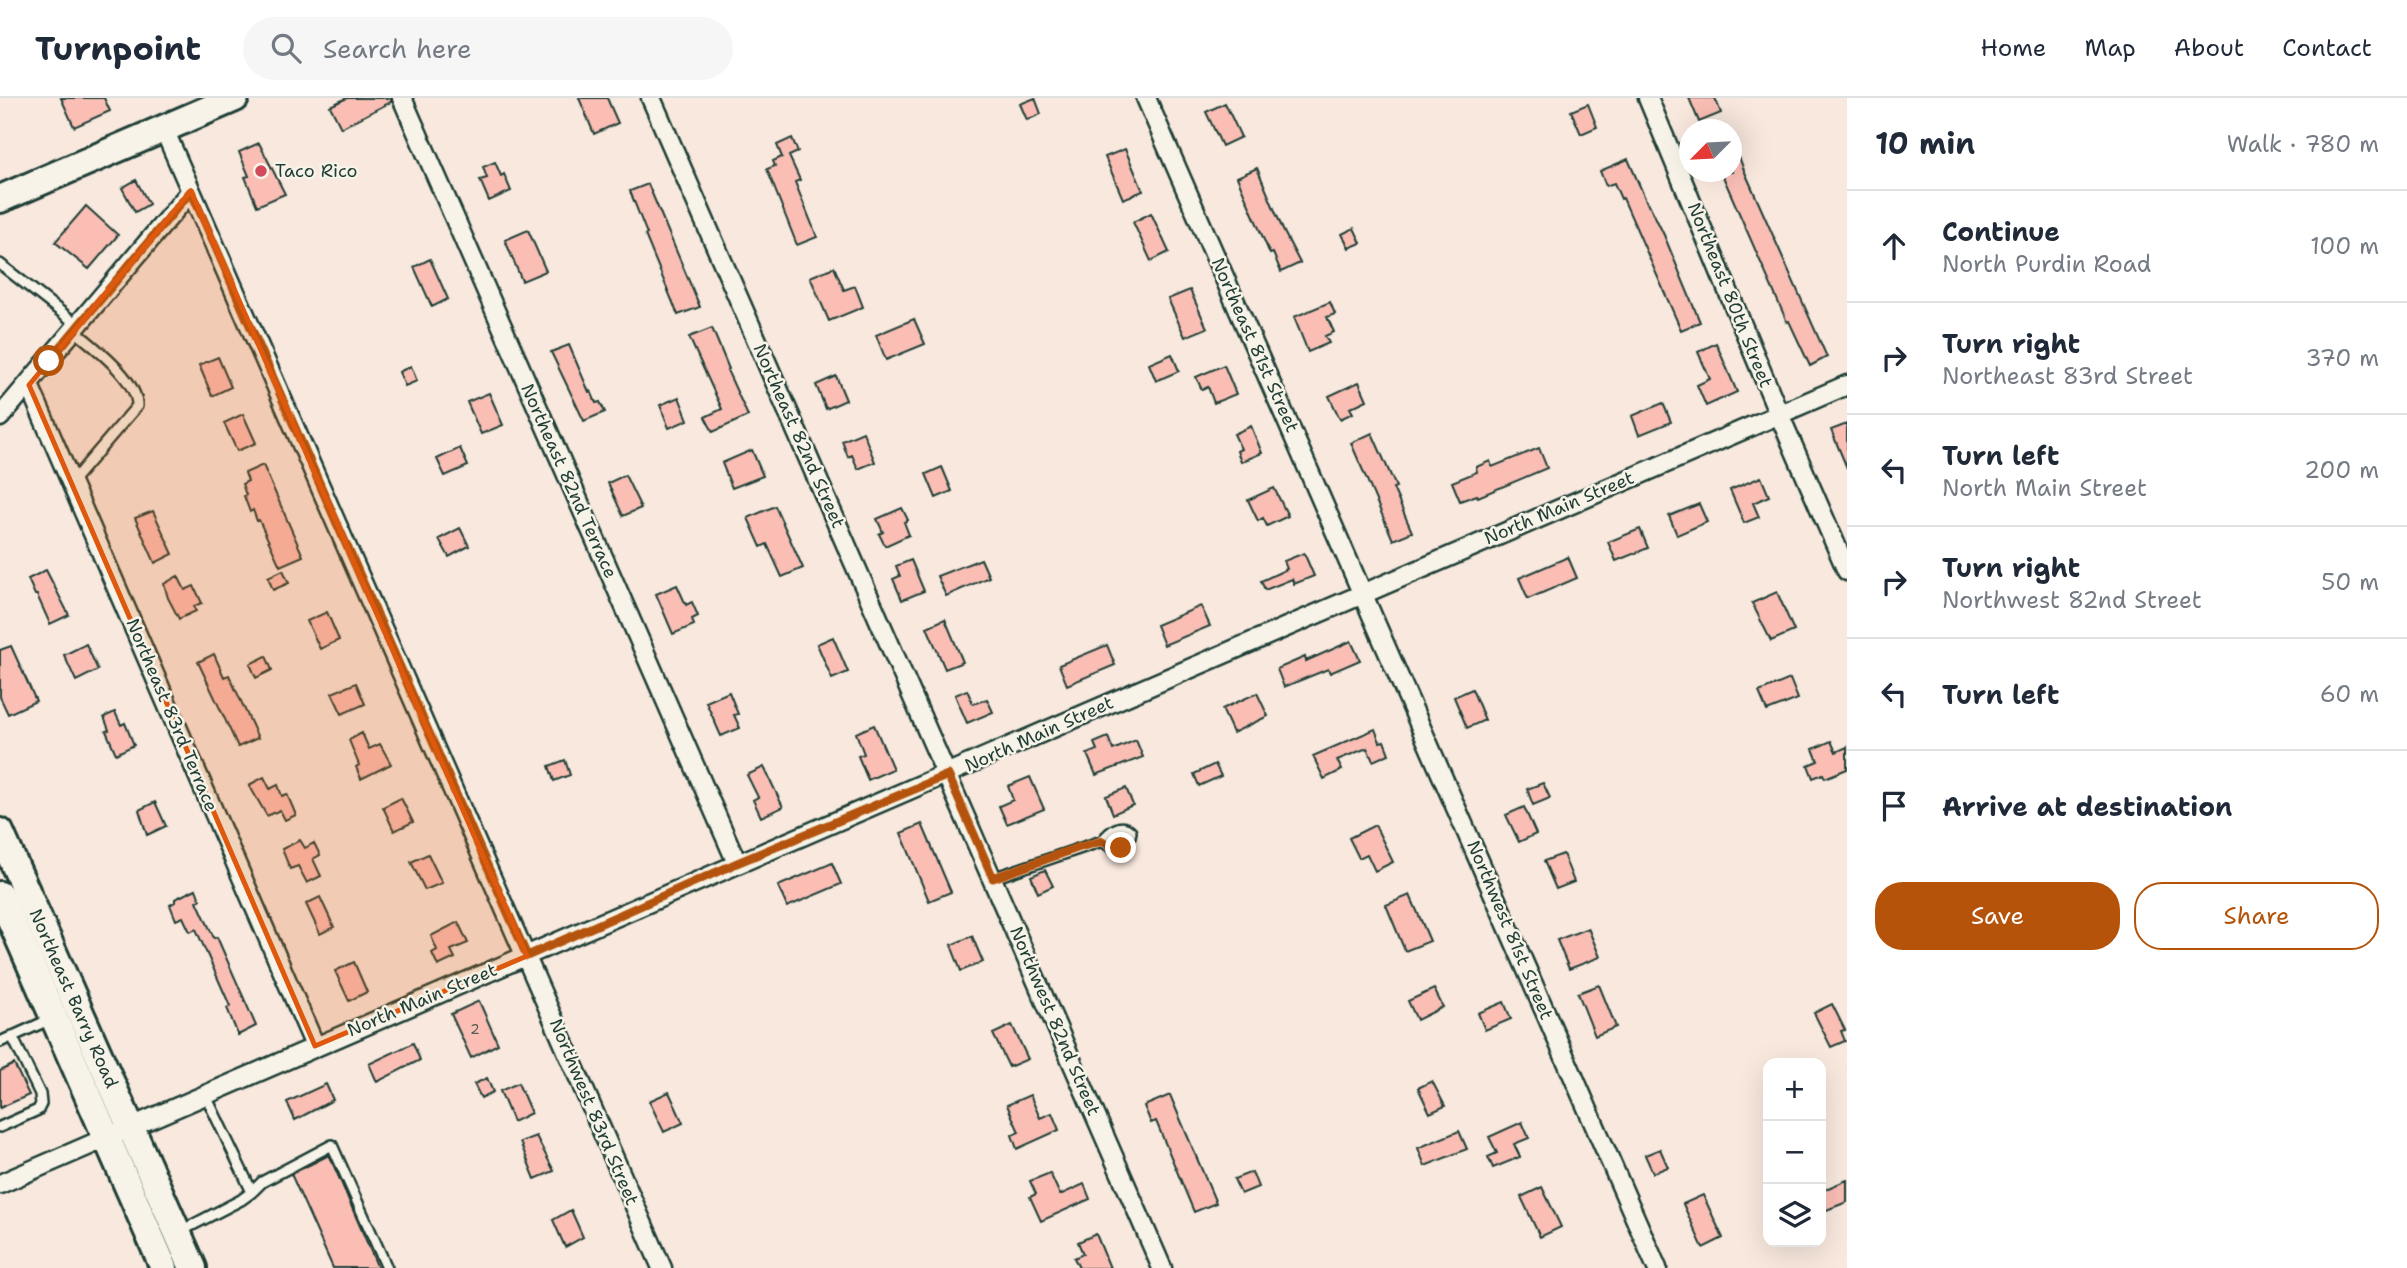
<!DOCTYPE html>
<html lang="en">
<head>
<meta charset="utf-8">
<style>
  :root { --surface:#fff; --page:#f6f6f7; --text:#1f2937; --muted:#747a83; --line:#e0e1e3; --accent:#b45309 }
  body { margin:0; font-family:"Shantell Sans",sans-serif; background:var(--page); color:var(--text) }
  .controls { position:absolute; right:21px; bottom:21px; display:grid; overflow:hidden; border-radius:14px; box-shadow:0 7px 28px #0002 }
  .controls button { width:63px; height:63px; display:grid; place-items:center; padding:0; border:0; border-bottom:2px solid var(--line); background:var(--surface); color:var(--text); font:35px sans-serif }
  .compass { position:absolute; left:1679px; top:21px; width:63px; height:63px; border-radius:50%; background:var(--surface); box-shadow:0 7px 28px #0002; rotate:246deg }
  .stop { position:absolute; width:21px; height:21px; margin:-16px; border:5px solid #b45309; border-radius:50%; background:#fff }
  .stop.end { background:#b45309; border-color:#fff; box-shadow:0 2px 7px #0008 }
  .list { margin:0; padding:0; list-style:none }
  h2 { display:flex; justify-content:space-between; align-items:center; height:91px; margin:0; padding:0 28px; font-size:30px }
  h2 small { font-size:23px; font-weight:400; color:var(--muted) }
  .list li { display:grid; grid-template-columns:46px 1fr auto; gap:21px; align-items:center; box-sizing:border-box; height:112px; padding:0 28px; border-top:2px solid var(--line) }
  .list b { display:block; font-size:26px; white-space:nowrap }
  .list p { margin:0; font-size:23px; white-space:nowrap; color:var(--muted) }
  .list em { font-size:23px; font-style:normal; color:var(--muted) }
  .actions { display:flex; gap:14px; padding:21px 28px }
  .actions a { flex:1; padding:16px 0; border:2px solid var(--accent); border-radius:28px; text-align:center; font-size:24px; color:var(--accent) }
  .actions .main { background:var(--accent); color:#fff }
  .icon { flex:none; width:38px; height:38px; fill:none; stroke:currentColor; stroke-width:2; stroke-linecap:round; stroke-linejoin:round }
  .map { position:relative; flex:none; width:1847px; height:1170px; overflow:hidden }
  header { display:flex; align-items:center; gap:42px; box-sizing:border-box; height:98px; padding:0 35px; background:var(--surface); border-bottom:2px solid var(--line) }
  header strong { font-size:33px }
  nav { display:flex; gap:38px; margin-inline-start:auto; font-size:24px }
  .search { width:490px; height:63px; background:var(--page); display:flex; align-items:center; gap:18px; box-sizing:border-box; padding:0 24px; border-radius:38px; color:var(--muted); font-size:26px }
  main { display:flex }
  aside { flex:1; background:var(--surface) }
  .map>svg:first-child { display:block }
  .building { fill:#fabeb5; stroke:#1f3d34; stroke-width:2 }
  .lines { fill:none; stroke-linecap:round; stroke-linejoin:round }
  .lane-casing { stroke:#1f3d34; stroke-width:14 }
  .street-casing { stroke:#1f3d34; stroke-width:23 }
  .secondary-casing { stroke:#1f3d34; stroke-width:32 }
  .lane { stroke:#f7f3e8; stroke-width:9 }
  .street { stroke:#f7f3e8; stroke-width:18 }
  .secondary { stroke:#f7f3e8; stroke-width:26 }
  .route { stroke:#b45309; stroke-width:9 }
  .marked { fill:#de580e; fill-opacity:0.2; stroke:#de580e; stroke-width:5; stroke-linejoin:round }
  .poi-dot { fill:#d1495b; stroke:#f7f3e8; stroke-width:2.5 }
  .labels { text-anchor:middle; stroke-width:5; stroke-linejoin:round; paint-order:stroke }
  .number-label { font-size:14px; fill:#565d54 }
  .poi-label { font-size:18px; fill:#1f3d34; stroke:#f7f3e8; text-anchor:start }
  .street-label { font-size:18px; fill:#1f3d34; stroke:#f7f3e8 }
</style>
</head>
<body>
<header>
<strong>Turnpoint</strong>
<div class="search"><svg class="icon" aria-label="search" viewBox="0 0 24 24"><circle cx="10" cy="10" r="6"/><path d="M15 15l6 6"/></svg>Search here</div>
<nav><a>Home</a><a>Map</a><a>About</a><a>Contact</a></nav>
</header>
<main>
<div class="map">
<svg width="1847" height="1170" viewBox="0 0 1847 1170">
  <rect width="100%" height="100%" fill="#f8e8de"/>
  <filter id="ink" filterUnits="userSpaceOnUse"><feTurbulence type="fractalNoise" baseFrequency=".0143" numOctaves="2"/><feDisplacementMap in="SourceGraphic" scale="14" xChannelSelector="R" yChannelSelector="G"/><feConvolveMatrix kernelMatrix="1 2 1 2 8 2 1 2 1" color-interpolation-filters="sRGB"/></filter>
  <g filter="url(#ink)">
    <path class="building" d="M61,0H104L110,13L74,29Z
      M347,0H391V4L341,30L330,8Z
      M579,0H607L618,25L594,36Z
      M1035,0L1041,16L1027,22L1020,6Z
      M1689,0H1715L1721,15L1699,24Z
      M1225,5L1241,39L1222,48L1206,14Z
      M1588,6L1597,29L1581,36L1571,13Z
      M792,40L798,54L789,58L800,82L795,84L817,139L797,147L767,71L775,68L773,63L782,59L777,47Z
      M1732,40L1744,72L1827,259L1810,268L1789,223L1787,224L1721,74H1732Z
      M259,45L285,96L257,108L245,79L249,78L239,54Z
      M1125,51L1143,93L1123,101L1105,59Z
      M1628,61L1648,107L1649,106L1664,137L1700,224L1681,232L1623,100L1621,101L1614,85L1606,88L1600,73Z
      M495,64L501,78L504,76L511,93L489,103L480,82L487,80L483,69Z
      M1257,70L1283,132L1300,165L1281,174L1273,155L1270,156L1237,79Z
      M136,82L149,106L135,114L122,90Z
      M648,86L700,209L678,217L645,137L647,136L630,93Z
      M86,108L118,137L89,171L55,144Z
      M1151,115L1169,154L1151,163L1133,124Z
      M1354,130L1361,145L1349,150L1342,136Z
      M528,132L546,173L522,183L505,142Z
      M430,161L448,201L432,209L414,169Z
      M834,169L844,192L855,188L863,209L829,223L810,179Z
      M1190,192L1207,230L1185,239L1168,201Z
      M1330,204L1335,216L1327,219L1334,234L1325,238L1329,245L1308,254L1294,219Z
      M914,221L925,246L886,262L876,237Z
      M712,230L729,271L727,272L748,318L713,334L705,319L722,311L689,239Z
      M1716,245L1737,294L1706,308L1697,287L1710,281L1698,254Z
      M569,247L589,294L591,293L596,305L600,304L605,314L584,323L551,254Z
      M1172,256L1179,273L1156,283L1149,266Z
      M218,259L231,289L212,298L199,267Z
      M1224,267L1236,296L1214,305L1208,289L1202,292L1196,279Z
      M411,268L417,283L405,288L399,274Z
      M836,278L846,302L826,311L816,287Z
      M1359,284L1367,302L1350,310L1353,315L1340,321L1329,298Z
      M489,295L503,327L481,336L467,304Z
      M679,299L688,322L669,330L660,307Z
      M1663,305L1671,324L1639,337L1632,318Z
      M243,316L256,345L237,353L224,325Z
      M1847,326V370L1831,332Z
      M1251,328L1262,355L1241,364L1237,353L1241,351L1234,336Z
      M863,334L875,364L858,371L852,357L848,359L842,343Z
      M1372,335L1396,389L1393,390L1412,434L1393,442L1351,345Z
      M460,350L468,368L445,378L437,361Z
      M1539,350L1547,370L1478,399L1477,397L1460,403L1452,384L1477,374L1476,369L1490,363L1492,369Z
      M752,352L763,378L732,390L722,365Z
      M263,367L303,458L280,468L259,422L257,423L253,412L250,414L244,398L246,397L242,386L248,383L245,375Z
      M942,369L952,393L936,400L926,376Z
      M625,377L641,410L623,418L608,385Z
      M1761,379L1769,398L1753,405L1759,419L1744,425L1730,392Z
      M1274,390L1288,418L1267,428L1263,420L1258,423L1248,402Z
      M1699,406L1707,424L1677,437L1669,418Z
      M775,408L803,470L782,479L767,446L761,449L748,420Z
      M902,410L908,422L904,424L909,437L885,448L879,436L883,434L877,421Z
      M153,413L173,456L155,465L135,420Z
      M460,430L469,448L449,459L439,441Z
      M1640,431L1648,450L1616,463L1608,444Z
      M1304,455L1314,478L1294,486L1292,481L1265,492L1261,483L1287,471L1284,463Z
      M1568,459L1577,480L1528,501L1519,480Z
      M981,461L989,479L946,498L937,478Z
      M911,462L924,493L902,502L893,481L900,478L896,468Z
      M46,472L69,517L50,526L37,497H35L28,481Z
      M283,472L289,485L273,492L268,479Z
      M178,478L185,492L194,488L202,505L194,508L196,513L179,521L168,500L164,486Z
      M677,487L686,507L692,504L698,518L692,521L694,527L673,536L656,496Z
      M1777,494L1794,533L1771,543L1752,505Z
      M1201,508L1210,528L1164,547L1156,527Z
      M327,514L339,542L320,551L307,523Z
      M945,521L963,564L945,571L927,529Z
      M833,539L848,574L832,581L817,546Z
      M1351,543L1360,562L1330,575L1328,571L1284,589L1277,571L1305,559L1306,563Z
      M86,546L98,572L76,583L64,557Z
      M1107,547L1115,567L1067,587L1059,567Z
      M11,548L36,603L8,616L0,599V552Z
      M214,556L224,579L229,577L258,640L238,649L198,564Z
      M266,558L272,572L256,580L250,566Z
      M1790,581L1798,601L1767,613L1759,594Z
      M356,585L365,606L342,616L332,595Z
      M1472,591L1485,622L1467,630L1454,599Z
      M967,592L973,606L987,601L993,614L967,625L955,597Z
      M729,594L738,616L734,617L740,630L721,638L706,604Z
      M1257,595L1268,618L1233,635L1222,611Z
      M115,614L121,627L125,625L134,647L116,656L106,633L109,632L104,619Z
      M874,627L893,671L868,682L858,658L864,656L856,635Z
      M1375,631L1380,644L1384,643L1389,656L1373,663L1367,650L1337,662L1342,672L1324,681L1313,658Z
      M362,635L369,651L380,646L391,666L361,681L356,669L359,667L349,642Z
      M1108,639L1113,652L1136,642L1143,659L1096,677L1087,656L1097,652L1094,645Z
      M1831,643L1836,654L1847,649V671L1825,680L1823,676L1813,680L1808,667L1818,663L1813,651Z
      M565,662L570,677L554,683L549,668Z
      M1215,666L1221,678L1199,688L1194,676Z
      M764,669L783,709L761,719L753,702L758,699L747,677Z
      M264,679L270,691L278,687L282,698L287,696L296,717L285,722L280,712L267,718L249,687Z
      M1030,679L1044,711L1007,726L999,708L1013,702L1008,688Z
      M1543,685L1550,700L1533,707L1527,691Z
      M1126,690L1133,707L1113,716L1106,698Z
      M401,700L413,724L394,733L383,709Z
      M155,704L166,728L147,737L139,712Z
      M1524,709L1536,736L1519,744L1506,717Z
      M922,726L951,794L929,803L901,735Z
      M1375,727L1393,764L1375,773L1367,756L1359,760L1349,740Z
      M300,742L305,750L314,745L320,757L313,761L321,778L307,785L298,768L290,771L282,751Z
      M428,756L442,785L425,792L411,764Z
      M1563,756L1574,784L1556,791L1544,763Z
      M832,765L841,786L787,809L778,788Z
      M1045,772L1053,788L1038,795L1031,778Z
      M196,791L200,802L197,803L214,840L217,839L256,928L238,937L227,910L230,908L196,831L190,834L183,819L176,822L170,807L175,804V801Z
      M1410,797L1430,843L1405,853L1386,807Z
      M320,799L334,829L320,836L306,806Z
      M458,824L468,845L451,852L455,860L438,868L432,855L437,852L431,838Z
      M1588,830L1600,859L1569,871L1557,842Z
      M972,838L983,864L961,873L951,847Z
      M354,864L367,894L349,903L335,873Z
      M1599,887L1616,929L1595,938L1578,895Z
      M1434,891L1443,909L1417,922L1408,903Z
      M479,903L498,946L471,960L451,916Z
      M1504,904L1511,921L1485,932L1478,915Z
      M1832,906L1845,932L1841,933L1845,943L1831,949L1814,915Z
      M1012,927L1028,961L1009,969L993,936Z
      M413,945L420,962L377,984L369,966Z
      M14,966L29,997L0,1010V973Z
      M487,980L493,994L481,1000L474,986Z
      M1432,983L1445,1008L1430,1015L1418,990Z
      M518,985L531,1015L513,1024L500,993Z
      M326,986L333,1002L295,1022L287,1004Z
      M669,994L683,1025L664,1034L649,1003Z
      M1030,997L1040,1020L1052,1015L1059,1032L1017,1051L1012,1037L1019,1034L1007,1007Z
      M1170,997L1216,1105L1194,1114L1156,1023L1151,1025L1144,1008Z
      M1522,1024L1529,1040L1514,1046L1520,1059L1493,1070L1488,1059L1497,1055L1489,1039Z
      M1459,1033L1467,1051L1425,1068L1418,1050Z
      M536,1038L554,1073L535,1081L520,1044Z
      M1660,1051L1668,1069L1653,1075L1645,1057Z
      M329,1057L341,1084L378,1170H333L291,1076Z
      M1252,1074L1258,1089L1241,1096L1234,1081Z
      M1050,1075L1060,1097L1084,1086L1090,1101L1041,1123L1030,1099L1036,1096L1030,1083Z
      M1847,1082V1104L1824,1113L1821,1105V1093Z
      M1542,1089L1561,1129L1540,1139L1521,1099Z
      M1703,1097L1723,1140L1703,1150L1683,1106Z
      M571,1112L583,1139L565,1149L553,1122Z
      M1096,1136L1110,1170H1079L1074,1160L1083,1156L1078,1144Z"/>
    <g class="lines">
      <defs>
        <path id="lane" d="M0,166L79,228
          M71,385L137,308C138,282 94,249 75,233
          M993,780L1102,743L1115,752L1128,746L1131,734C1121,723 1109,734 1102,743
          M0,944L53,920
          M205,996L252,1094L262,1084L332,1047L387,1170
          M0,1029L38,1012L41,1006L40,996L12,938
          M179,1134L241,1102L252,1094"/>
        <path id="street" d="M402,0L737,765
          M651,0L1162,1170
          M1146,0L1657,1170
          M1648,0L1779,316L1847,473
          M163,29L662,1170
          M29,287L315,948
          M0,319L191,93
          M0,1086C615,818 1231,553 1847,287"/>
        <g id="secondary">
          <path d="M0,101L235,0"/>
          <path id="s1" d="M0,734L193,1170"/>
          <path d="M0,797L164,1170"/>
        </g>
      </defs>
      <use href="#lane" class="lane-casing"/>
      <use href="#street" class="street-casing"/>
      <use href="#secondary" class="secondary-casing"/>
      <use href="#lane" class="lane"/>
      <use href="#street" class="street"/>
      <use href="#secondary" class="secondary"/>
    </g>
  </g>
  <g class="lines" filter="url(#ink)">
    <path class="route" d="M49,263L191,93L527,858L737,765L948,677L993,780L1077,750L1102,743L1115,751L1121,750"/>
  </g>
  <path class="marked" d="M191,93L527,858L315,948L29,287Z"/>
  <circle class="poi-dot" cx="261" cy="73" r="7"/>
  <g class="labels">
    <g class="number-label">
      <text x="475" y="936">2</text>
    </g>
    <g class="poi-label">
      <text x="275" y="79">Taco Rico</text>
    </g>
    <g class="street-label">
      <text transform="translate(1730 197) rotate(68)" y="6">Northeast 80th Street</text>
      <text transform="translate(1255 247) rotate(66)" y="6">Northeast 81st Street</text>
      <text transform="translate(799 338) rotate(66)" y="6">Northeast 82nd Street</text>
      <text transform="translate(569 383) rotate(66)" y="6">Northeast 82nd Terrace</text>
      <text transform="translate(1559 410) rotate(-23)" y="6">North Main Street</text>
      <text transform="translate(172 617) rotate(67)" y="6">Northeast 83rd Terrace</text>
      <text transform="translate(1039 636) rotate(-24)" y="6">North Main Street</text>
      <text transform="translate(1510 832) rotate(67)" y="6">Northwest 81st Street</text>
      <text dy="6" stroke="none"><textPath href="#s1" startOffset="182">Northeast Barry Road</textPath></text>
      <text transform="translate(422 902) rotate(-23)" y="6">North Main Street</text>
      <text transform="translate(1055 923) rotate(67)" y="6">Northwest 82nd Street</text>
      <text transform="translate(594 1014) rotate(67)" y="6">Northwest 83rd Street</text>
    </g>
  </g>
</svg>
<div class="controls">
<button>+</button>
<button>−</button>
<button><svg class="icon" aria-label="layers" viewBox="0 0 24 24"><path d="M12 4l9 5-9 5-9-5zM3 14l9 5 9-5"/></svg></button>
</div>
<svg class="compass" viewBox="-18 -18 36 36"><path d="M0-13l5 13h-10z" fill="#e53935"/><path d="M0 13l5-13h-10z" fill="#747a83"/></svg>
<div class="stop" style="left:49px;top:263px"></div>
<div class="stop end" style="left:1121px;top:750px"></div>
</div>
<aside>
<h2>10 min<small>Walk · 780 m</small></h2>
<ul class="list">
<li><svg class="icon" aria-label="ahead" viewBox="0 0 24 24"><path d="M12 20V5M6 11l6-6 6 6"/></svg><div><b>Continue</b><p>North Purdin Road</p></div><em>100 m</em></li>
<li><svg class="icon" aria-label="right" viewBox="0 0 24 24"><path d="M7 20v-9h11M14 6l5 5-5 5"/></svg><div><b>Turn right</b><p>Northeast 83rd Street</p></div><em>370 m</em></li>
<li><svg class="icon" aria-label="left" viewBox="0 0 24 24"><path d="M17 20v-9H6M10 6l-5 5 5 5"/></svg><div><b>Turn left</b><p>North Main Street</p></div><em>200 m</em></li>
<li><svg class="icon" aria-label="right" viewBox="0 0 24 24"><path d="M7 20v-9h11M14 6l5 5-5 5"/></svg><div><b>Turn right</b><p>Northwest 82nd Street</p></div><em>50 m</em></li>
<li><svg class="icon" aria-label="left" viewBox="0 0 24 24"><path d="M17 20v-9H6M10 6l-5 5 5 5"/></svg><div><b>Turn left</b></div><em>60 m</em></li>
<li><svg class="icon" aria-label="arrive" viewBox="0 0 24 24"><path d="M6 21V4h12l-3 4 3 4H6"/></svg><div><b>Arrive at destination</b></div></li>
</ul>
<div class="actions"><a class="main">Save</a><a>Share</a></div>
</aside>
</main>
</body>
</html>
